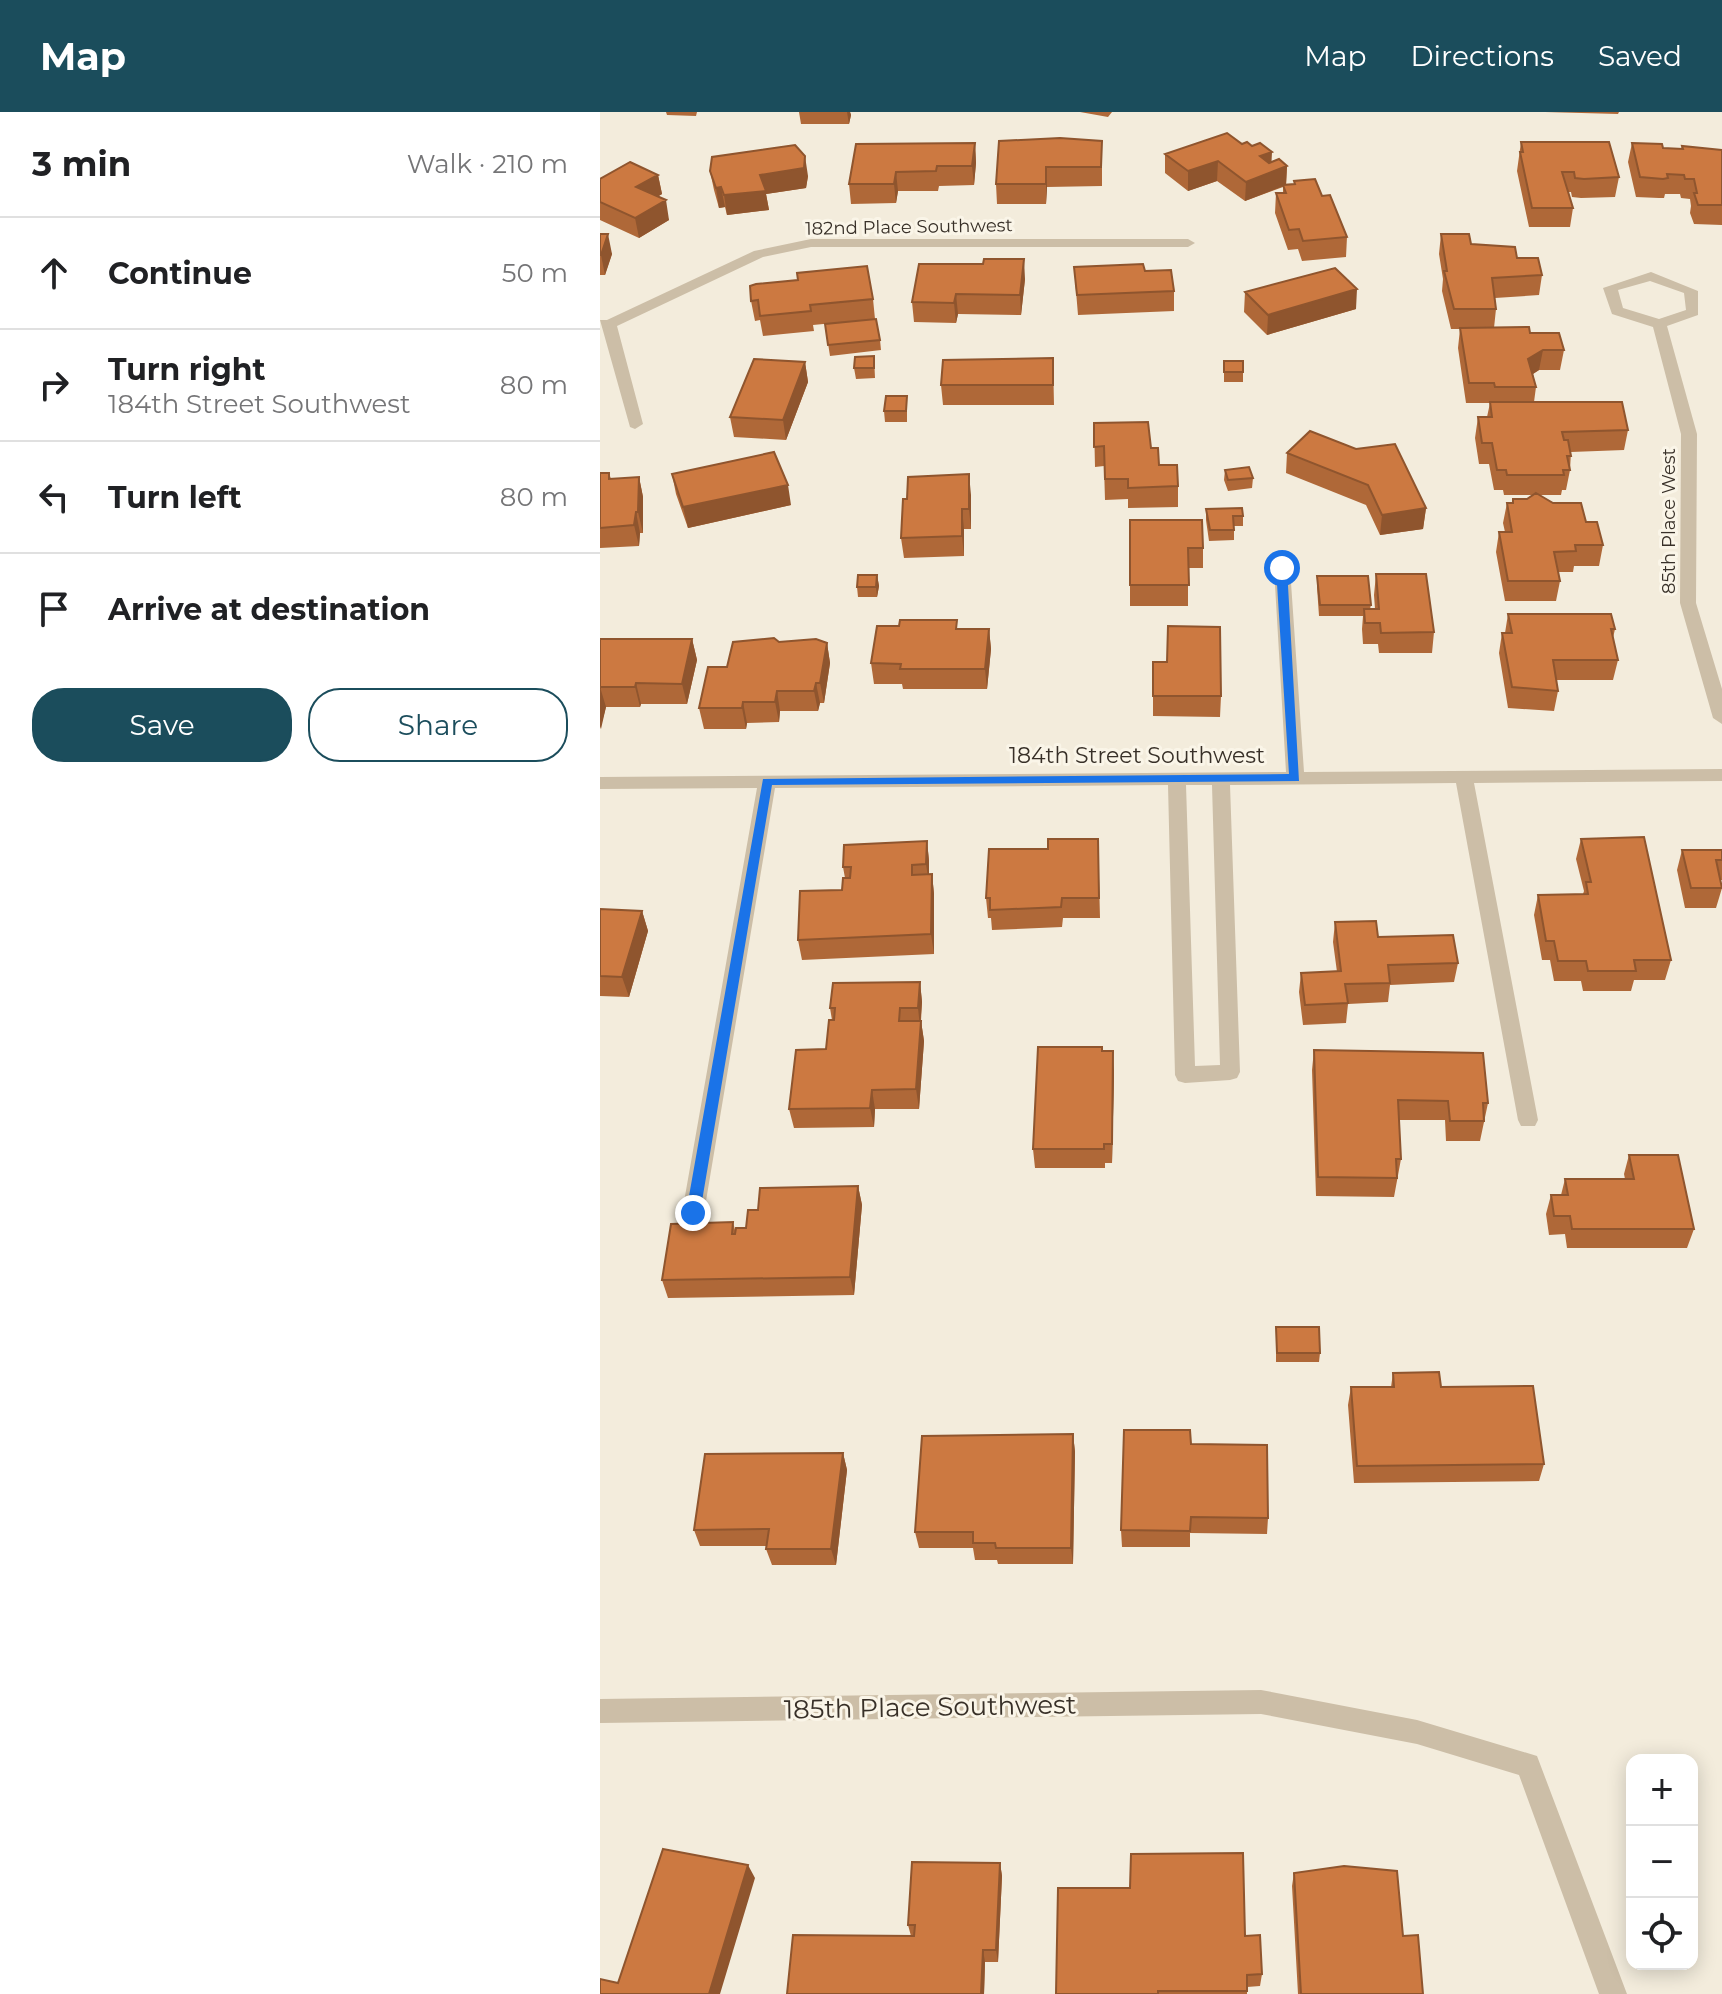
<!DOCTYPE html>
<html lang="en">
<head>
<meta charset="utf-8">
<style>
  :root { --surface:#fff; --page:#f6f6f6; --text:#202124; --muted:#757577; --line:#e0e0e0; --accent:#1b4d5c }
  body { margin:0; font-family:Montserrat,sans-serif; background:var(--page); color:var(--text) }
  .controls { position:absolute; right:24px; bottom:24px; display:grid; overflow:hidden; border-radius:16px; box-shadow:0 4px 20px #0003 }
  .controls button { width:72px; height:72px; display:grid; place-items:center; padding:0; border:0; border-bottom:2px solid var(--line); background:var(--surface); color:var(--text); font:40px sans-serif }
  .stop { position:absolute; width:24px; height:24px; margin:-18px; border:6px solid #1a73e8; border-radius:50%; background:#fff }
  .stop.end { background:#1a73e8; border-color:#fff; box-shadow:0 2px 8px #0008 }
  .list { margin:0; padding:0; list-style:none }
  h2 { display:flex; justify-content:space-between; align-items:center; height:104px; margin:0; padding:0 32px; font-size:34px }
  h2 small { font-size:26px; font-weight:400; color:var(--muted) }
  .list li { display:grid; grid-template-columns:52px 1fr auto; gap:24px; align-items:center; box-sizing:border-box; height:112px; padding:0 32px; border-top:2px solid var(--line) }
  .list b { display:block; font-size:30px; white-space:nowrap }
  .list p { margin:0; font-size:26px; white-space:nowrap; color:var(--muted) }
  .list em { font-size:26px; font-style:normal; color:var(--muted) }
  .actions { display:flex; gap:16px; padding:24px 32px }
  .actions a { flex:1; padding:18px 0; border:2px solid var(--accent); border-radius:32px; text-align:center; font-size:28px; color:var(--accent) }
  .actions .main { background:var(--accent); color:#fff }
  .icon { flex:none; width:44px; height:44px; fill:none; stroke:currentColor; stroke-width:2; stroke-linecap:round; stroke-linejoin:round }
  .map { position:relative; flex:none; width:1122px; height:1882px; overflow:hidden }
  header { display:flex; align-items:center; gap:48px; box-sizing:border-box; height:112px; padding:0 40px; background:var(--accent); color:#fff }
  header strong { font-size:38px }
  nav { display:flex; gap:44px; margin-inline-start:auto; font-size:28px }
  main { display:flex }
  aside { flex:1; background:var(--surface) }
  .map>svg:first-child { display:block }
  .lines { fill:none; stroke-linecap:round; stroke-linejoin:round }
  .minor { fill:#ccbea7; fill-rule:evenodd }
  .wall { fill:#af6838 }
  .shaded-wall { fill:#8f552e }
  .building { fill:#cc7941; stroke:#8f552e; stroke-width:2 }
  .route { fill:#1a73e8 }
  .labels { text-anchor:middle; stroke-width:6; stroke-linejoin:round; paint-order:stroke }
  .far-street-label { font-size:18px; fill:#383028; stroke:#faf5e8 }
  .street-label { font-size:22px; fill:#383028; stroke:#faf5e8 }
  .near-street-label { font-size:26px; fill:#383028; stroke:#faf5e8 }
</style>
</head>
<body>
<header>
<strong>Map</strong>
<nav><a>Map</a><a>Directions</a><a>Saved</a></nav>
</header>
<main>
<aside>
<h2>3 min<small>Walk · 210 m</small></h2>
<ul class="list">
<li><svg class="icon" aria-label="ahead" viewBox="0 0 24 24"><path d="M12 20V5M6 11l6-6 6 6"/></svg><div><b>Continue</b></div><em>50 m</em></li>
<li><svg class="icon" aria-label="right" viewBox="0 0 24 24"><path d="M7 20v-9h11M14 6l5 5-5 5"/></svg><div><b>Turn right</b><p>184th Street Southwest</p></div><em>80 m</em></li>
<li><svg class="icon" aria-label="left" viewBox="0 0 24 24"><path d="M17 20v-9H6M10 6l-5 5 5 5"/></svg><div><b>Turn left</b></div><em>80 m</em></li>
<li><svg class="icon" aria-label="arrive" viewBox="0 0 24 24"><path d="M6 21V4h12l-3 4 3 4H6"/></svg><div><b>Arrive at destination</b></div></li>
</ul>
<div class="actions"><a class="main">Save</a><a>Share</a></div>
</aside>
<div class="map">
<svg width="1122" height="1882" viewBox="0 0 1122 1882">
  <rect width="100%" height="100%" fill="#f3ecdc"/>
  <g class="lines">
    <path class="minor" d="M211,127H588L595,131L588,135H211L163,145L17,214L43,312L35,317L30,315L0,208H7L154,139Z
      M1051,160L1098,179V203L1067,214L1097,322L1096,491L1122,577V612L1113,606L1080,491L1081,322L1053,215L1012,202L1003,176ZM1050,169L1084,181L1086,198L1059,207L1023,196L1018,178Z
      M682,451L690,456L704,660L1122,657V669L874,671L938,1008L935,1014H921L918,1008L856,671L630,673L640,960L637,966L630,968L585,971L578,969L575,963L568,673L175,676L104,1101L101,1107L93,1110L85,1107L82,1101L157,676L0,677V665L686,660L674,456ZM586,673H612L620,953L595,954Z
      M661,1578L817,1608L937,1644L1027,1882H999L919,1663L817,1632L661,1602L0,1611V1587Z"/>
  </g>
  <path class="wall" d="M66,0H97L96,4L67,3Z
    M199,0H250L251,3L249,12H201Z
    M480,0H512L508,5Z
    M945,0H1019L1018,2Z
    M502,29V74L447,75L446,92H397L396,72Z
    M921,30L1019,65L1015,85L981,86L972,85L971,80H968L973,96L970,115H929L917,59Z
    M375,31L376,51L374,73L339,74L338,79H298L296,91L251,92L249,72Z
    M1032,31L1063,36L1081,37L1082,34L1122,38V113L1094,112L1090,101L1091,94L1090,87L1081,86L1080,82H1065L1064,86H1059L1036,85L1028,50Z
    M642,32L672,50L687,54L686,73L694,72V69L722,84L747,125L746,145L702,149L698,137L688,138L675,101L676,81H683V75L645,89L617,69L588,79L565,61V42Z
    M110,59L208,64L206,76L166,82L169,98L127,103L125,95L119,96L114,78Z
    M58,63L62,82L57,85L69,108L39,126L0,108V67Z
    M0,122L12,142L5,163H0Z
    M841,122L917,146L942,163L939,183L895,186L896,197L894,216L930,221L964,238L960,258H939L933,262L936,275L934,290L1028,318L1024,338L971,340L970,358L966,378H962L961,383H940L986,410L1003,433L999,454H974L973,460H958L960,469L956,489H905L896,440L899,420H905L903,411L907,391H912L913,387H927L932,383H904L903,378H894L889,352H879L875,326L878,305H887L890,291H866L858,236L860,217H851L842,179L843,167L839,142Z
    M474,155L545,159L574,179V199L478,203Z
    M425,167L421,203L358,202L356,211L314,210L312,190Z
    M645,180L756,197L667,223L644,200Z
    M273,187L275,207L213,213L214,219L163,224L160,208L155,209L151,189Z
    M225,212L280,228L281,238L230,244Z
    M274,244L275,266L256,267L254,256Z
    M453,246L454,293H343L341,273Z
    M624,249H643V270H624Z
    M205,250L208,270L186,328L134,325L130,305Z
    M307,284V310H285L284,299Z
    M494,311L551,336L559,353L578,374V395L528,396V387L505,388L504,354L495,355Z
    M710,319L826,396L823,417L780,423L766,393L686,361L687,341Z
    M625,358L653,366L652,376L628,379L624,368Z
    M0,361H9L11,367L39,365L43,385V421H40L39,434L0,436Z
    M72,362L191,393L88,416L76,382Z
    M371,383V417H364V444L304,446L301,426Z
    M606,397L643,404V414H634V428L609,429L606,408Z
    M530,408L603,436V456H588V494H530Z
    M776,462L834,520L832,541H779L778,532H763L762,517L763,504H719L717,475V464L771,493L770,497H775L774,483Z
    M277,463L279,474L277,485H258L257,475Z
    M908,502L1015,517L1013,526L1018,548L1013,568H956L958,579L954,599L908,596L899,541L902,521H905Z
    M358,517H389L391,537L387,577H303L302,572H274L271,551Z
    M0,527H92L97,548L87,592H41L40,595H6L0,617Z
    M179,530L227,531L230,551L224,591H220L218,599H180L179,610L147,611L146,617H104L99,596L127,555Z
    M553,550L621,584L620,605L553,604Z
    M498,727L500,806H463L462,815L392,818L391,806H388L386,786L448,737Z
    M981,727L1071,848L1065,868H1034L1031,879H983L981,869H954L950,848H942L934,803L938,783L983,782L984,779L976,747Z
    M327,729L329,749V762H332L334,782V842L202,848L198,828L242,778L245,766L243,755Z
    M1082,738H1122V768H1120L1122,776L1116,796H1085L1077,758Z
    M0,797L42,799L48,819L29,885L0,884Z
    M735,810L858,851L854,870L790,873L788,890L748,892L746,911L703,913L699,880L701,861L737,860L733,830Z
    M320,870L322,890L321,909L324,929L319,997H275L274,1015L194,1016L189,997L226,937L232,908L230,896Z
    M714,938L888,991L880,1029H846L845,1008H799L801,1047L794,1085L716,1084L712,958Z
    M502,939L514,959L512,1051H505V1056H435L433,1037Z
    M1029,1043L1094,1117L1087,1136H967L965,1122L949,1123L946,1102L951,1083H961L965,1067H1025L1024,1062Z
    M258,1074L262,1093L254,1183L68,1186L62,1168L133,1110L135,1118L146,1116L158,1098Z
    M676,1215L720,1241L719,1250H676Z
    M793,1261L841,1275L944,1352L939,1369L754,1371L748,1293L751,1275H791Z
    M473,1322L475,1340L473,1452H398L397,1448H375L373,1436H319L315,1420Z
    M591,1332L668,1406L667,1422L590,1421V1435H522L521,1418Z
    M243,1341L247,1358L236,1453H172L166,1437L167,1434H100L94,1418Z
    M400,1751L402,1764L398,1850H385L384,1882H187L311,1824L308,1813Z
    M694,1761L803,1824L823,1882H698L692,1774Z
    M645,1824L662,1862L660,1874L647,1875V1882H456Z"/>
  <path class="shaded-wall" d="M247,0H250L251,3L249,12Z
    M375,31L376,51L374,73L372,54Z
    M672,40L671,60L660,44Z
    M205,44L208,64L206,76L166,82L169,98L127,103L124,83L160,63Z
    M618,49L617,69L588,79V59Z
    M687,54L686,73L645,89L646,70Z
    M446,55L447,75L446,92Z
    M296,60L298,79L296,91L294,72Z
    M58,63L62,82L40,95L36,75Z
    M121,75L125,95L119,96L116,76Z
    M66,88L69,108L39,126L35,106Z
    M8,122L12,142L5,163L1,143Z
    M424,147L425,167L421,203L420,183Z
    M757,177L756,197L667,223L668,203Z
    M356,182L358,202L356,211L354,191Z
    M943,238L939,258L925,267L928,247Z
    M205,250L208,270L186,328L183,308Z
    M369,362L371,383V417L369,397Z
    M39,365L43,385V421L38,400Z
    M188,373L191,393L88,416L83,395Z
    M826,396L823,417L780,423L782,403Z
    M362,397L364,417V444L362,424Z
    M36,400L40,421L39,434L34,413Z
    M277,463L279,474L277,485L276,475Z
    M389,517L391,537L387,577L385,557Z
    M92,527L97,548L87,592L82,572Z
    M227,531L230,551L224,591L220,571Z
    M36,571L41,592L40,595L35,575Z
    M216,571L220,591L218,599L214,579Z
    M0,575L6,595L1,617L0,614Z
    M177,579L180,599L179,610L175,590Z
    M143,590L147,611L146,617L142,596Z
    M327,729L329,749V772L326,752Z
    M332,762L334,782V842L331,822Z
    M42,799L48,819L29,885L22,865Z
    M320,870L322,890L320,915L318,896Z
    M321,909L324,929L319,997L316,977Z
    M513,939L514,959L512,1051V1032Z
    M272,978L275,997L274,1015L270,996Z
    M258,1074L262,1093L254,1183L250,1165Z
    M473,1322L475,1340L473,1452L471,1436Z
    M243,1341L247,1358L236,1453L231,1437Z
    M400,1751L402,1764L398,1850L396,1838Z
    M148,1753L155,1766L120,1882H109Z
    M383,1838L385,1850L384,1882H381Z"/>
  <path class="building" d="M627,21L642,32L647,30L652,34L660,31L672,40L660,44L669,51L679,47L687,54L646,70L618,49L588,59L565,42Z
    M460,26L502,29L501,55H446V72H396L399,29Z
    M921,30H1009L1019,65L984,67L975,66L974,60H962L973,96H932L920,40H923Z
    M375,31L372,54H337L336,59L296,60L294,72H249L256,32Z
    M1032,31L1062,32L1063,36L1083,37L1082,34L1122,38V93H1098L1094,81H1097L1094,67H1085L1084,63L1067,62L1068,66L1063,67L1040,65Z
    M195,33L205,44L204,56L160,63L166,79L124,83L121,75L116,76L110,59L112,45Z
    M30,50L58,63L36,75L66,88L35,106L0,90V67Z
    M715,67L722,84L730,83L747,125L703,129L699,117L689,118L676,81H686L683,73L695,72L694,69Z
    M0,122H8L1,143H0Z
    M841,122H869L871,132L915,135L917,146H938L942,163L892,166L896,197H854L844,159H847Z
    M384,147H424L420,183L356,182L354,191L312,190L319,152H383Z
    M543,152L545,159L571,158L574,179L477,183L474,155Z
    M267,154L273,187L210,193L211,199L160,204L158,188L151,189L150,174L156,172L198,168L197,161Z
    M735,156L757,177L668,203L645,180Z
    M276,207L280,228L228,233L225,212Z
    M929,215L930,221H959L964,238H943L928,247L936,275H895L894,271H869L860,216Z
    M274,244V256H254L255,245Z
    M453,246V273H341L343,248Z
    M154,247L205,250L183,308L130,305Z
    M624,249H643V260H624Z
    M286,284H307L306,299H284Z
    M890,290H1022L1028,318L962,320L964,328H968L971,344H967L970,358H963L964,363H907L906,358H897L892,331H882L878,305H892Z
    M548,310L551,336H558L559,353H577L578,374L528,376V367H505L504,334L494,335V311Z
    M710,319L756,337L795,332L826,396L782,403L768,373L687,341Z
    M174,340L188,373L83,395L72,362Z
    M649,355L653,366L628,368L625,358Z
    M0,361H9V367L39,365L38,400H36L34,413L0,416Z
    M369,362V397H362V424L301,426L303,387H307L308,365Z
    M936,381L953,391H981L986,410H997L1003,433H975L976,439L954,440L960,469H908L899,420H912L907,391H913V387H927Z
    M642,396L643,404H633L634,418H610L606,397Z
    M530,408H602L603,436H588L589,473H530Z
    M776,462H826L834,520L781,521L780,511H765L764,497H779Z
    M258,463H277L276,475H257Z
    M717,464H768L771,493H720Z
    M908,502H1011L1015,517H1011L1018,548H953L958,579L912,575L902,521H912Z
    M300,508H357L356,517H389L385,557H300L301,552L271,551L277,514H299Z
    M568,514L620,515L621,584H553V550H567Z
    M174,526L179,530L216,527L227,531L220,571H216L214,579H177L175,590H143L142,596H99L108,555H127L133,530Z
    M0,527H92L82,572L36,571L35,575H0V577Z
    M1044,725L1071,848H1034L1036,859H988L986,849H958L954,829H946L938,783L988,782L986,770H991L981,727Z
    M448,727H498L499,786H462L461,795L390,798V786H386L389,737H448Z
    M327,729L326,752L312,753V763L332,762L331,822L198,828L200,779L242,778L243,766H250L251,755H243L244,733Z
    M1082,738H1122V748H1116L1122,776H1091Z
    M0,797L42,799L22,865L0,864Z
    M776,809L778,825L853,823L858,851L788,853L790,871L745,872L748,891L705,893L701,861L741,859L735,810Z
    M320,870L318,896H300L299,909H321L316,977L272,978L270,996L189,997L196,938L226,937L229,908H234L235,896H230L233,871Z
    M438,935H502V939H513L512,1032H504V1037H433Z
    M714,938L883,941L888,991H883L884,1009H850L848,989L798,988L801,1047H796L797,1066L718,1065Z
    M1029,1043H1078L1094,1117H972L970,1104H954L951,1083H968L965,1067H1034Z
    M258,1074L250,1165L62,1168L71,1112L133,1110L132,1122H135L136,1116H146L148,1098H158L160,1076Z
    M676,1215H719L720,1241H677Z
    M839,1260L841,1275L933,1274L944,1352L757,1354L751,1275H794L793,1261Z
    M524,1318H590L591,1332L667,1333L668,1406L591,1405L590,1419L521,1418Z
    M473,1322L471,1436H396L395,1431H373V1420H315L322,1324Z
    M243,1341L231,1437H166L169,1417L94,1418L105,1342Z
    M63,1737L148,1753L109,1882H0V1867L18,1871Z
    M643,1741L645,1824L660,1823L662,1862L647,1863V1879H558V1882H456L458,1776H530L531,1742Z
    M312,1750L400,1751L396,1838H383L381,1882H187L193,1823L314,1824L315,1813H308Z
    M744,1754L797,1759L803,1824L818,1823L823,1882H701L694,1761Z"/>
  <path class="route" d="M682,453L687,456L699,669L172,673L100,1101L93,1106L88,1105L86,1101L163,667L689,662L676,456Z"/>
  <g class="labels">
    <g class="far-street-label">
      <text transform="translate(309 115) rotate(-1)" y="6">182nd Place Southwest</text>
      <text transform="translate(1069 409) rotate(-90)" y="6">85th Place West</text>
    </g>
    <g class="street-label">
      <text x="537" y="651">184th Street Southwest</text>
    </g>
    <g class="near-street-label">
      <text transform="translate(330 1595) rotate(-1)" y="9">185th Place Southwest</text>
    </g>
  </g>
</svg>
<div class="controls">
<button>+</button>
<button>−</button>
<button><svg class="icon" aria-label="locate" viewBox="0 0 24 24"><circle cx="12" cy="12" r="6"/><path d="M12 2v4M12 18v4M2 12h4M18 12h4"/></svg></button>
</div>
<div class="stop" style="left:682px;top:456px"></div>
<div class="stop end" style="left:93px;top:1101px"></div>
</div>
</main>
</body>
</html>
